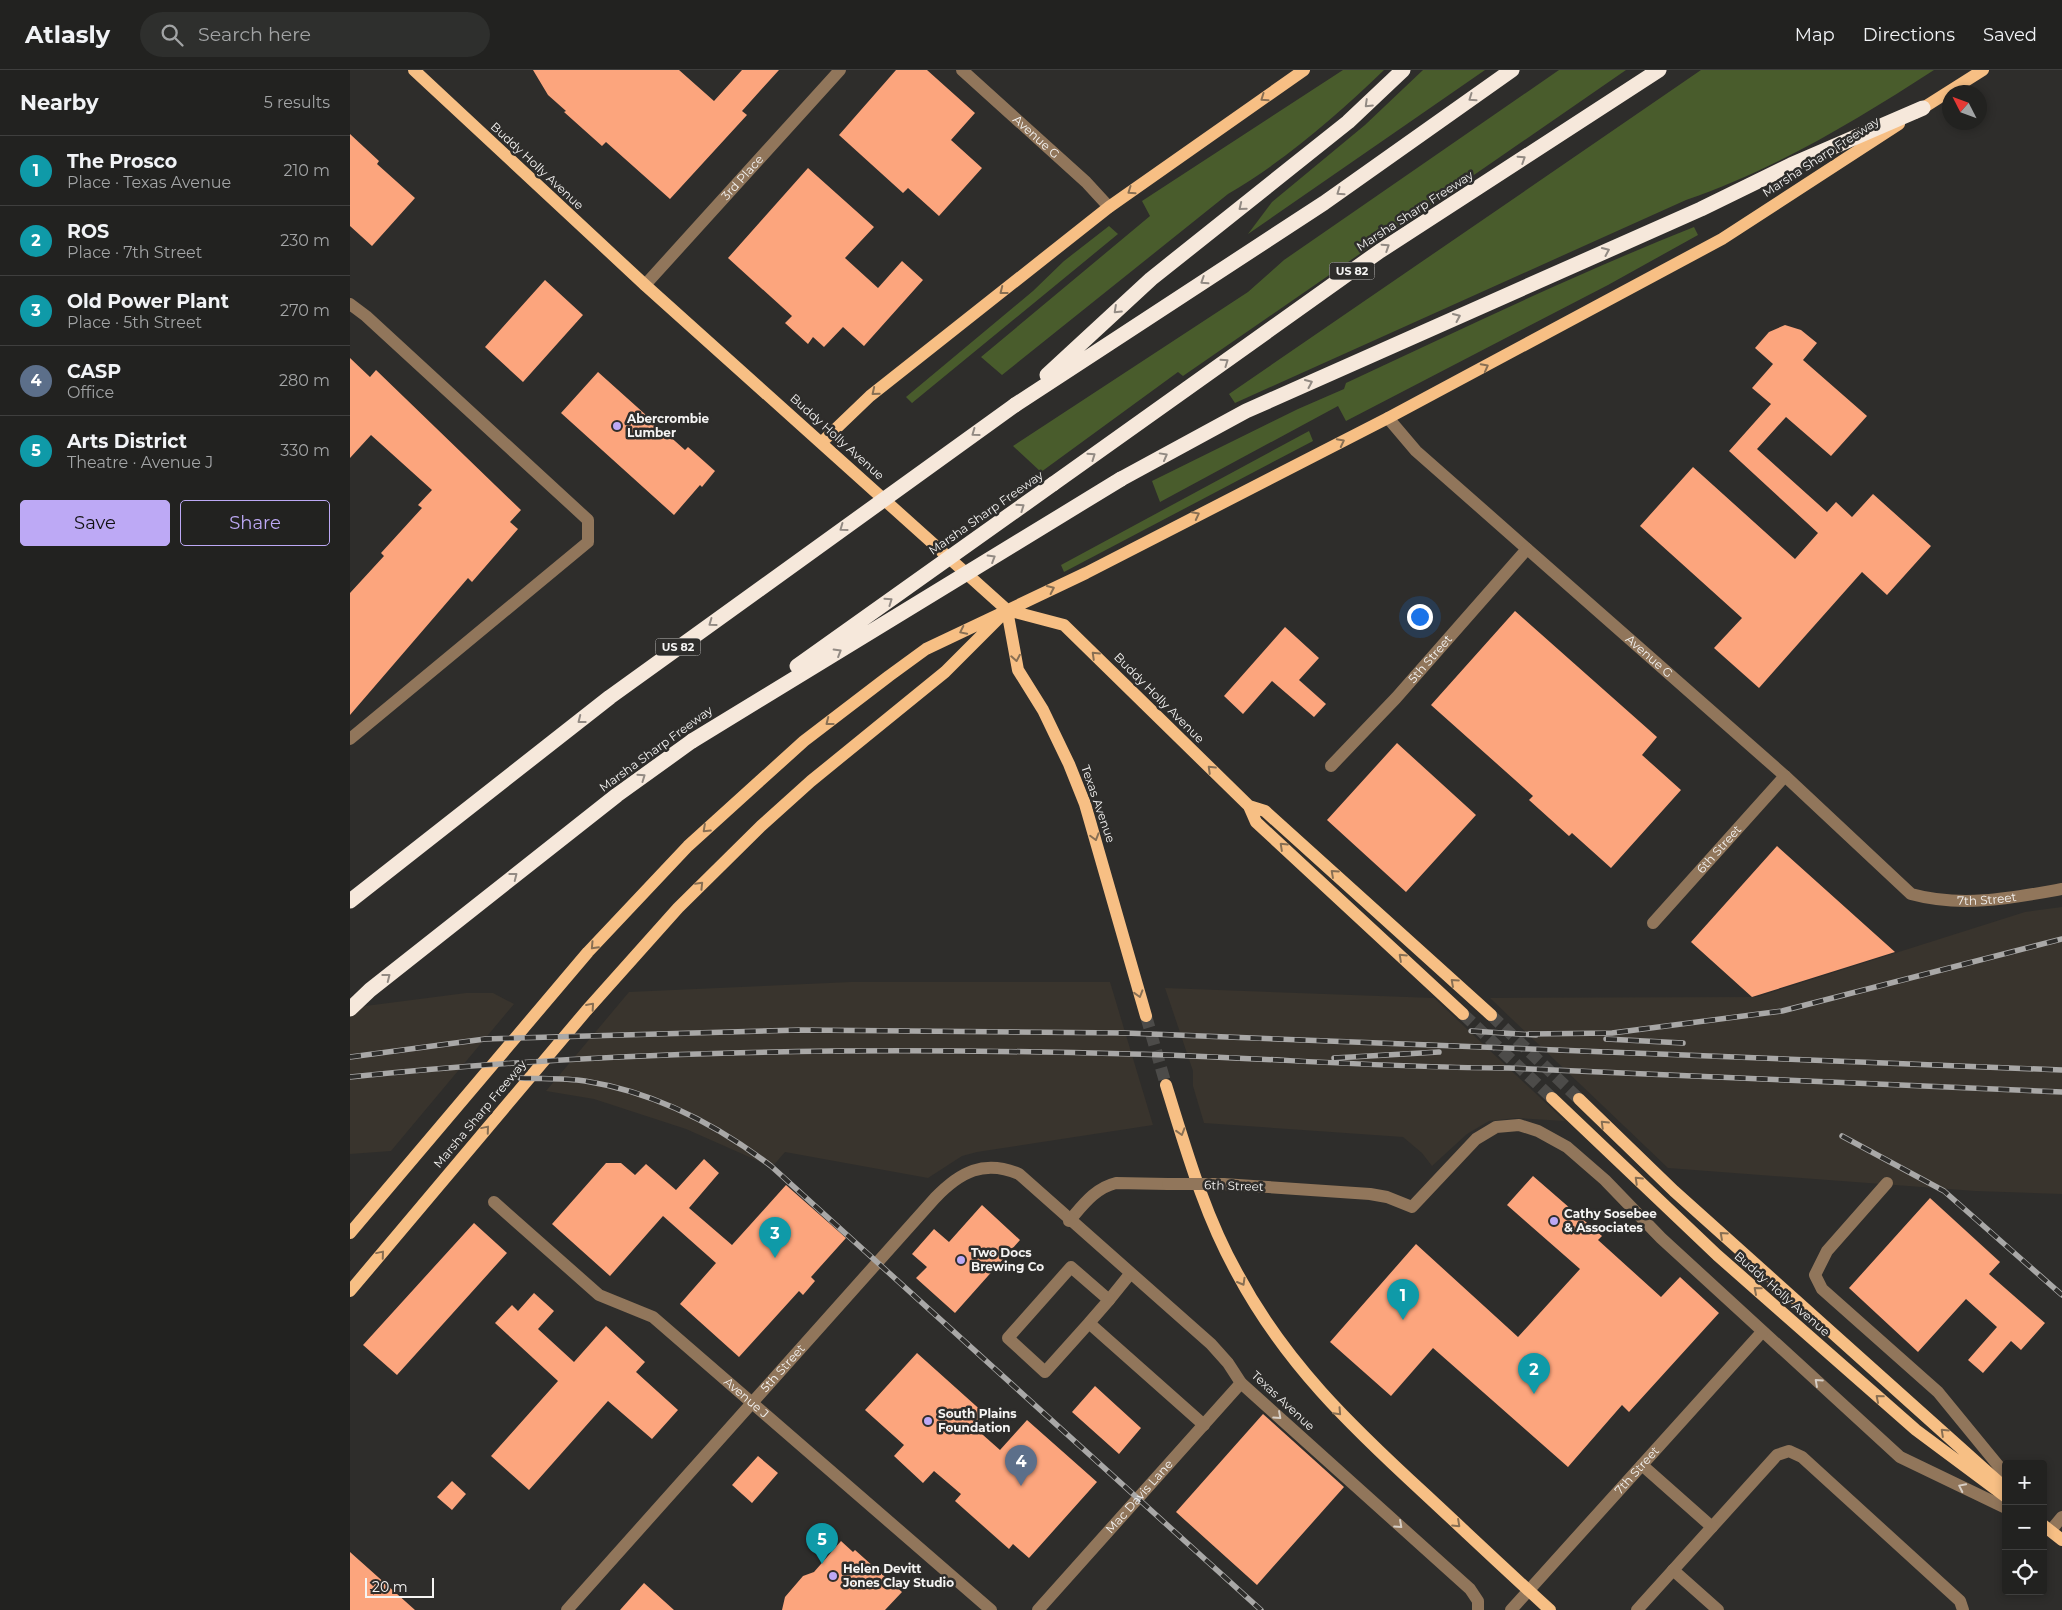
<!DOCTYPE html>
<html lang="en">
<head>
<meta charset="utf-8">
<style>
  :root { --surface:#222220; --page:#2e2f2d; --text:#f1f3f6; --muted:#a2a4a5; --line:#3f3f3e; --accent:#bda9f5 }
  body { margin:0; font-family:Montserrat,sans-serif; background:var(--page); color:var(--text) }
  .controls { position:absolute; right:15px; bottom:15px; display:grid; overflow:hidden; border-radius:5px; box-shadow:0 2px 8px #0003 }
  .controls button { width:45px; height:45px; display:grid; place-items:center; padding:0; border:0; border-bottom:1px solid var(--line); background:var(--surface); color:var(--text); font:25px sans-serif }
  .compass { position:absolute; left:1592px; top:15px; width:45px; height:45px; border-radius:50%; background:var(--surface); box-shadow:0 2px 8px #0003; rotate:312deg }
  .scale { position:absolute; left:15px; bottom:12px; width:69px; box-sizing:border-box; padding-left:5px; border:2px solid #f5f4f3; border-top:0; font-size:14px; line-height:18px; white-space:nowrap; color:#f5f4f3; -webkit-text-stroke:4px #2e2d2b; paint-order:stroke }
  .you { position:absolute; left:1069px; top:546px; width:18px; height:18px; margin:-12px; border:4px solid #fff; border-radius:50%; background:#1a73e8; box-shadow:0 0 0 8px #1a73e833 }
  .badge { display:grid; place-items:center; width:32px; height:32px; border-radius:50%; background:var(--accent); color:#fff; font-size:16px; font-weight:700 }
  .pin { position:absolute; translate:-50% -41px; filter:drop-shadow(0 1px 2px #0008) }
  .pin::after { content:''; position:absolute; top:26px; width:18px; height:15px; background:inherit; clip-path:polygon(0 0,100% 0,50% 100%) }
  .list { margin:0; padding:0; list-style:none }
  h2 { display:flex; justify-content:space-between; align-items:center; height:65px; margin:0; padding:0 20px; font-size:21px }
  h2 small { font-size:16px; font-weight:400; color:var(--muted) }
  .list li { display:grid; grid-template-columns:32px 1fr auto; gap:15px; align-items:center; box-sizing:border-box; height:70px; padding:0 20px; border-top:1px solid var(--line) }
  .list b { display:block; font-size:19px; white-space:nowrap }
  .list p { margin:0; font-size:16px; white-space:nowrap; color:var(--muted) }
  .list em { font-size:16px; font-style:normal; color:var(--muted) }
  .actions { display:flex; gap:10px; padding:15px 20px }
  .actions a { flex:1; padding:11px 0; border:1px solid var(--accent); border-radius:5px; text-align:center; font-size:18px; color:var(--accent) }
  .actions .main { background:var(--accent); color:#111 }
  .icon { flex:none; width:28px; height:28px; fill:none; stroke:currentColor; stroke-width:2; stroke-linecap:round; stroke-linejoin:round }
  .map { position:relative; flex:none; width:1712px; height:1540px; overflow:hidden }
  header { display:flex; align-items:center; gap:30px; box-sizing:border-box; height:70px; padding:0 25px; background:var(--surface); border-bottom:1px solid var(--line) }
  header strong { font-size:24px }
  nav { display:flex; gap:28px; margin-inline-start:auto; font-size:18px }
  .search { width:350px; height:45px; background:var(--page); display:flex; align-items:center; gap:12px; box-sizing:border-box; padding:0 18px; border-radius:28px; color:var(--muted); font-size:19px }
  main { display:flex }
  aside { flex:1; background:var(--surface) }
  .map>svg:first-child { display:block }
  .built { fill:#39342d }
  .green { fill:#495c2c }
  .building { fill:#fca57d }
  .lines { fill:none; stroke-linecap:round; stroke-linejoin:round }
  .major-tunnel { stroke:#4c4b49; stroke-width:12; stroke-dasharray:12 6; stroke-linecap:butt }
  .minor { stroke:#91765b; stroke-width:12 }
  .major { stroke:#f7bf84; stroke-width:12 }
  .highway { stroke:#f6e8db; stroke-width:15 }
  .rail-casing { stroke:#a9a8a7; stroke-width:5.5 }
  .rail { stroke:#2e2d2b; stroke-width:4; stroke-dasharray:11; stroke-linecap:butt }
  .minor-bridge { stroke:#91765b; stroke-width:12 }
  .highway-bridge { stroke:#f6e8db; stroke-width:15 }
  .oneway { stroke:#886f53 }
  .oneway2 { stroke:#928a83 }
  .oneway3 { stroke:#d7cec5 }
  .poi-dot { fill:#bda9f5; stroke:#2e2d2b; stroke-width:2 }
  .labels { text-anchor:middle; stroke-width:5; stroke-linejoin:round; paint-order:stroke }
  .shield { fill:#2e2d2b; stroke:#b9b8b7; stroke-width:1 }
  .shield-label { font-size:11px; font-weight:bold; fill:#f5f4f3 }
  .street-label { font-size:12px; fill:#f5f4f3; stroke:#2e2d2b }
  .poi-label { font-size:12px; font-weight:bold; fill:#f5f4f3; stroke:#2e2d2b; text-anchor:start }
</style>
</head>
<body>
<header>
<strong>Atlasly</strong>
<div class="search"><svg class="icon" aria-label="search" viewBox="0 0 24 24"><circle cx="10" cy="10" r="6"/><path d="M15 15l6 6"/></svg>Search here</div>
<nav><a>Map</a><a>Directions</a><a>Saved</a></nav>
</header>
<main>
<aside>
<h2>Nearby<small>5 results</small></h2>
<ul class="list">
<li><span class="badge" style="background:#0f9aa8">1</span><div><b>The Prosco</b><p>Place · Texas Avenue</p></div><em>210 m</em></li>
<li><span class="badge" style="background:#0f9aa8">2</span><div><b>ROS</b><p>Place · 7th Street</p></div><em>230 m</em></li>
<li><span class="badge" style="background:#0f9aa8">3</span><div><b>Old Power Plant</b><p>Place · 5th Street</p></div><em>270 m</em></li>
<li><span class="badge" style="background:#5c6f8a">4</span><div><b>CASP</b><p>Office</p></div><em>280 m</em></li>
<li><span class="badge" style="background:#0f9aa8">5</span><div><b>Arts District</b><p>Theatre · Avenue J</p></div><em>330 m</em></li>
</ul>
<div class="actions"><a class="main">Save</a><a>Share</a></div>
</aside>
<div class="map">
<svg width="1712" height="1540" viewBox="0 0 1712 1540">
  <rect width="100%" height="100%" fill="#2e2d2b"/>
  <path class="built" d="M1712,837V1124L1625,1121L1318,1098L1140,928L1407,927L1675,842Z
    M501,912H760L803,1055L627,1082L612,1086L578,1108L435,1082L422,1097L336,1059L244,1029L196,1021L279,922Z
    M815,918L1084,928L1215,1051L1166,1048L1139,1051L1117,1064L1082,1096L1072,1083L1053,1067L854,1053L843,1016V1001Z
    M116,923H143L164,934L41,1081L0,1084V938Z"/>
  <path class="green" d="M993,0H1034C986,46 936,90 878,124L652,305L631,287L800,146L792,131Z
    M1073,0H1135L898,164L922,132L1015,55Z
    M1209,0H1276L833,306L828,302L691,402L663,376L898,222L934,190Z
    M1351,0H1584C1505,51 1426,99 1336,130L885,333L879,324Z
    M759,156L768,164L562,333L556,327L683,221L714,191Z
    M1344,157L1348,165L1258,215L996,351L988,336L810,432L802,411L948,339L994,319L996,313C1111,259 1226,204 1344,157Z
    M959,361L963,371L714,502L711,495Z"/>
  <path class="building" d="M183,0H329L364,31L392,0H429L392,41L397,45L320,129L256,72L252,76L214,42L216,41L198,25Z
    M546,0H577L625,43L601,70L632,98L589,146L558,118L553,123L489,65Z
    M0,64L29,91L27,94L65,128L22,176L0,156Z
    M458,98L524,157L495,188L528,218L552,191L573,210L514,276L493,257L474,277L463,267L458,274L435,253L442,246L378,188Z
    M195,210L233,245L173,312L135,277Z
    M1435,255L1451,260L1467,273L1453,290L1517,346L1481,386L1436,347L1407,379L1477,442L1486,432L1502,447L1523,424L1581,476L1537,525L1512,502L1409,618L1364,578L1392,548L1290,456L1343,397L1445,489L1468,463L1379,381L1421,334L1402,318L1423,294L1405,278L1419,262Z
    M0,288L20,307L26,300L171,440L160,452L168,459L122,512L118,508L0,645V523L34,486L31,483L72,438L68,435L82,420L21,365L0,388Z
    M248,302L335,380L338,377L365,401L352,417L350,415L324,445L211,343Z
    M1165,541L1307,667L1292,685L1331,720L1261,798L1222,763L1219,766L1179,730L1183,726L1081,635Z
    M935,557L969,588L949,610L976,634L964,647L922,611L893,644L874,626Z
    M1047,673L1126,745L1056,822L977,750Z
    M1427,776L1545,882L1402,927L1341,872Z
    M354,1089L369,1103L339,1138L382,1175L436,1115L496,1168L461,1207L465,1211L453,1225L449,1221L389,1287L330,1234L366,1193L313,1146L260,1206L202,1154L256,1093H271L285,1105L296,1094L326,1120Z
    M1183,1106L1252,1166L1248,1170L1311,1227L1330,1207L1369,1243L1279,1342L1272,1335L1218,1397L1083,1278L1041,1326L980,1272L1066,1174L1168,1267L1230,1199L1157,1135Z
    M1580,1128L1650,1192L1639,1204L1695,1253L1671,1280L1661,1271L1633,1303L1618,1290L1647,1257L1616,1229L1568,1282L1499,1218Z
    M632,1135L670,1170L605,1243L566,1208L577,1197L562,1184L584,1159L599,1172Z
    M124,1153L157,1183L47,1305L13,1275Z
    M184,1223L204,1241L188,1259L224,1292L256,1256L295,1292L286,1302L328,1340L302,1369L258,1331L179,1420L141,1386L208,1311L145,1253L162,1235L168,1241Z
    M567,1283L635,1344L624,1357L650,1380L677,1350L747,1412L679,1488L663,1474L659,1479L605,1431L611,1424L584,1401L573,1413L544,1386L554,1375L515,1340Z
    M745,1316L791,1358L769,1384L722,1342Z
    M913,1344L994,1417L907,1515L826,1442Z
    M408,1386L428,1403L402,1433L382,1415Z
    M102,1411L116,1424L102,1440L87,1427Z
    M491,1471L503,1482L505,1480L552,1522L535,1540H432L435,1527L453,1506L464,1502Z
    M0,1482L65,1540H0Z
    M294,1513L324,1540H270Z"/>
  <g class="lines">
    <path class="major-tunnel" d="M1113,944L1202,1028
      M1141,945L1229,1029
      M796,946L816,1015"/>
    <g class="minor">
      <path id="s1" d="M612,0L736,112L759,137"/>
      <path id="s2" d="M295,215L490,0"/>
      <path d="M0,234L16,246L238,450V472L0,669"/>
      <path id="s3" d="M1038,348L1066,381L1435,706L1561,824C1612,838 1662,828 1712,819"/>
      <path id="s4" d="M981,696L1046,628L1177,479"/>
      <path id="s5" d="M1303,853L1435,706"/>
      <path d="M1537,1113L1477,1181L1465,1205L1472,1219L1588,1322L1656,1405"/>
      <path d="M873,1114L1020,1124L1037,1127L1062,1137L1126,1069L1146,1057L1169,1055L1188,1061L1217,1077L1255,1110L1311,1168L1550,1387L1656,1438"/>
      <path id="s6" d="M144,1132L249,1225L303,1247L641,1540"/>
      <path d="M719,1151C733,1135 745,1118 766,1113L818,1114"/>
      <path d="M759,1230L780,1204"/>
      <path d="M739,1253L759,1230L721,1197L658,1268L695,1302L739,1253L854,1355"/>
      <path d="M1362,1457L1427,1385L1439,1381L1452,1387L1610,1531L1613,1540"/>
      <path d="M1701,1460L1712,1447"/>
      <path d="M1323,1500L1368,1540"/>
      <path id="s7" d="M217,1540L585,1128C610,1102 634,1089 669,1104L861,1274L878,1293L891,1313L1120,1519L1128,1531V1540"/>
      <path id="s8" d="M688,1540L891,1313"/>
      <path id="s9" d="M1161,1540L1412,1262"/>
      <path d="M1287,1540L1362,1457L1292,1395"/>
    </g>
    <path class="major" d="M64,0L295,215L657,540L714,555L899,736L915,741L1141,945
      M1565,43L1633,0
      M472,372L520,326L759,137L954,0
      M657,540L668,600L693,640L719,694L735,734L796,946
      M899,736L906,752L1113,944
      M816,1015C836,1079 854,1144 887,1203C935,1293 1001,1356 1075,1424C1117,1463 1158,1502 1200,1540
      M1202,1028L1367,1185L1566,1360L1656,1427
      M1229,1029L1324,1121L1652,1415
      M0,1163L238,882L338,776L454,671L539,606L576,579L736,503L1038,348L1372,169L1549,54
      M0,1221L236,941L328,838L411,756L461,711L595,602L650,547
      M1693,1455L1712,1470"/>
    <path class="highway" d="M697,305L801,209L998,52L1053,0
      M665,335L974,133L1162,0
      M771,409L896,341L1351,139L1441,95L1573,38
      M703,414L1030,181L1309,0
      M0,939L20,920L267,725L342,671"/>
    <defs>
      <path id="rail" d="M1121,961L1186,965
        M1179,964L1262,963L1432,941L1712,869
        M1256,969L1333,973
        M0,987L135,969L451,960L775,963L1712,1000
        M984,988L1089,982
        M0,1007C259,980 521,977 781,984C907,987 1033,998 1159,998L1712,1022
        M170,1008C192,1009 214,1008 235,1011C304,1022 366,1054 421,1096L911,1540
        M1492,1066L1594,1121L1712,1225"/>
    </defs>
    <use href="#rail" class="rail-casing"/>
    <use href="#rail" class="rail"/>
    <path class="minor-bridge" d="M818,1114H873"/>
    <path class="highway-bridge" d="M447,596L703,414
      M342,671L771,409
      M0,831L260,627L665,335"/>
  </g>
  <defs><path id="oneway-chevron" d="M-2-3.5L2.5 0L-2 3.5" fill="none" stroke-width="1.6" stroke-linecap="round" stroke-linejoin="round" transform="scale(1.25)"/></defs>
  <g class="oneway">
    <use href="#oneway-chevron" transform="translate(914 28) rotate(145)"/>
    <use href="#oneway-chevron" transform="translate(781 121) rotate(145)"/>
    <use href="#oneway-chevron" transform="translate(653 221) rotate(142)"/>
    <use href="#oneway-chevron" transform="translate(1135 297) rotate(-28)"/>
    <use href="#oneway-chevron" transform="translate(525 322) rotate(141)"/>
    <use href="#oneway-chevron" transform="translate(991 372) rotate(-27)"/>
    <use href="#oneway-chevron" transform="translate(846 445) rotate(-27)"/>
    <use href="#oneway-chevron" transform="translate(701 519) rotate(-25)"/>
    <use href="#oneway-chevron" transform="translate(613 561) rotate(154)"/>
    <use href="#oneway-chevron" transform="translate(745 585) rotate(-136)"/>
    <use href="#oneway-chevron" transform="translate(666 588) rotate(80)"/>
    <use href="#oneway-chevron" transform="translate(479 652) rotate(142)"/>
    <use href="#oneway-chevron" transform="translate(861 699) rotate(-136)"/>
    <use href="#oneway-chevron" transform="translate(356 759) rotate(137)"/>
    <use href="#oneway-chevron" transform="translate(745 767) rotate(74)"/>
    <use href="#oneway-chevron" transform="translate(933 776) rotate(-137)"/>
    <use href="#oneway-chevron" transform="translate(984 803) rotate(-138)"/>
    <use href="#oneway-chevron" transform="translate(350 815) rotate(-46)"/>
    <use href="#oneway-chevron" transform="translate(244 876) rotate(133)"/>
    <use href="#oneway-chevron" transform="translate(1052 887) rotate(-137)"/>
    <use href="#oneway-chevron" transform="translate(1104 912) rotate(-138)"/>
    <use href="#oneway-chevron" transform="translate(789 924) rotate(73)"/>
    <use href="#oneway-chevron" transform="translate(241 936) rotate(-49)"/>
    <use href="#oneway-chevron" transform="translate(1254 1054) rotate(-136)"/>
    <use href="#oneway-chevron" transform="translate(136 1059) rotate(-50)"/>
    <use href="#oneway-chevron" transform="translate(831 1062) rotate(73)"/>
    <use href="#oneway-chevron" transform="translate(1288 1110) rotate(-136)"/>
    <use href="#oneway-chevron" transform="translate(1373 1165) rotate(-138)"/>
    <use href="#oneway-chevron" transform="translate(31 1184) rotate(-50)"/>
    <use href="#oneway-chevron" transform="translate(892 1212) rotate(60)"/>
    <use href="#oneway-chevron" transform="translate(1407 1220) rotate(-139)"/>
    <use href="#oneway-chevron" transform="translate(1529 1328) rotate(-139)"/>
    <use href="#oneway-chevron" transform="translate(988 1342) rotate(47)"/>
    <use href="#oneway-chevron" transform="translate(1594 1362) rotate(-137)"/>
    <use href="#oneway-chevron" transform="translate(1107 1454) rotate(43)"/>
  </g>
  <g class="oneway2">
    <use href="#oneway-chevron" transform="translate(1122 28) rotate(145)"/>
    <use href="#oneway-chevron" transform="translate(1018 34) rotate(136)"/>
    <use href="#oneway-chevron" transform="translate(1172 89) rotate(-33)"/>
    <use href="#oneway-chevron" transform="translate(990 122) rotate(145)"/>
    <use href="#oneway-chevron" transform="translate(892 137) rotate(141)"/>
    <use href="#oneway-chevron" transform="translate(1036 177) rotate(-33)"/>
    <use href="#oneway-chevron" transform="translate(1256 181) rotate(-24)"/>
    <use href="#oneway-chevron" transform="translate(854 211) rotate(147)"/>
    <use href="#oneway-chevron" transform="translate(767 240) rotate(137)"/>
    <use href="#oneway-chevron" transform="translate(1107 247) rotate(-24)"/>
    <use href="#oneway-chevron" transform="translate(875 292) rotate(-35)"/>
    <use href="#oneway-chevron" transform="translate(959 313) rotate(-24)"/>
    <use href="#oneway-chevron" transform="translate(625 363) rotate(144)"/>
    <use href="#oneway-chevron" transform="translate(742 386) rotate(-35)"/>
    <use href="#oneway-chevron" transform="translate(814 386) rotate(-29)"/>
    <use href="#oneway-chevron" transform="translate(671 437) rotate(-35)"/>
    <use href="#oneway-chevron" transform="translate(493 458) rotate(144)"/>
    <use href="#oneway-chevron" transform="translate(642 488) rotate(-31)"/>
    <use href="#oneway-chevron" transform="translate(539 531) rotate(-35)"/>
    <use href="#oneway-chevron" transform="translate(362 553) rotate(144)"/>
    <use href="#oneway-chevron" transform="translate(488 582) rotate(-31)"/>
    <use href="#oneway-chevron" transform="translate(231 650) rotate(142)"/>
    <use href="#oneway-chevron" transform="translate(292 707) rotate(-35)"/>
    <use href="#oneway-chevron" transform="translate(164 806) rotate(-38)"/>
    <use href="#oneway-chevron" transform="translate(37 907) rotate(-38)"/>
  </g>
  <g class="oneway3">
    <use href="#oneway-chevron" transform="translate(1468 1312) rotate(-138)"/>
    <use href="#oneway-chevron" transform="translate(928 1346) rotate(42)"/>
    <use href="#oneway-chevron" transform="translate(1612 1417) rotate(-154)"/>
    <use href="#oneway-chevron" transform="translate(1049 1455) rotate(42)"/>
  </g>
  <g class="poi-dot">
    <circle cx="267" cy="356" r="5"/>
    <circle cx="1204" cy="1151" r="5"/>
    <circle cx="611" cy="1190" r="5"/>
    <circle cx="578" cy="1351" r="5"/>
    <circle cx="483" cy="1506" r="5"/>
  </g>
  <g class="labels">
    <g class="shield">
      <rect x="979.5" y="192.5" width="45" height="17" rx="4"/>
      <rect x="305.5" y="568.5" width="45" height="17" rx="4"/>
    </g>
    <g class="shield-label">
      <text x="1002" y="205">US 82</text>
      <text x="328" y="581">US 82</text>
    </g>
    <g class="street-label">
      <text dy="4" stroke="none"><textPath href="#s1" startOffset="100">Avenue G</textPath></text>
      <text transform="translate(1471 87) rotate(-33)" y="4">Marsha Sharp Freeway</text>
      <text transform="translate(187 96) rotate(43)" y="4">Buddy Holly Avenue</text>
      <text dy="4" stroke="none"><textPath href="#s2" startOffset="145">3rd Place</textPath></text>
      <text transform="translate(1065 141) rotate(-33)" y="4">Marsha Sharp Freeway</text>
      <text transform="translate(487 367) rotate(42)" y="4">Buddy Holly Avenue</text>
      <text transform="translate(636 443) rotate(-35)" y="4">Marsha Sharp Freeway</text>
      <text dy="4" stroke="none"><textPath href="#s3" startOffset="354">Avenue G</textPath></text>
      <text dy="4" stroke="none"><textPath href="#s4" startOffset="146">5th Street</textPath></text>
      <text transform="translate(809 628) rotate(45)" y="4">Buddy Holly Avenue</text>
      <text transform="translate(306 679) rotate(-36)" y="4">Marsha Sharp Freeway</text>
      <text transform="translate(748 734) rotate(71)" y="4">Texas Avenue</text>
      <text dy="4" stroke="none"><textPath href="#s5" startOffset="99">6th Street</textPath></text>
      <text dy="4" stroke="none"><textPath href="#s3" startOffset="784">7th Street</textPath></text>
      <text transform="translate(130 1044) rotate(-50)" y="4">Marsha Sharp Freeway</text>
      <text transform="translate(884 1116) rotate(2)" y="4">6th Street</text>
      <text transform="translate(1432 1224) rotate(41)" y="4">Buddy Holly Avenue</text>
      <text dy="4" stroke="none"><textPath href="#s7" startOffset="324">5th Street</textPath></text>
      <text dy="4" stroke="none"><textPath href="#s6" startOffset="322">Avenue J</textPath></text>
      <text transform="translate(933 1331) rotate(43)" y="4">Texas Avenue</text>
      <text dy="4" stroke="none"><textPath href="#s9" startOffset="188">7th Street</textPath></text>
      <text dy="4" stroke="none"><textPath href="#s8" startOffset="152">Mac Davis Lane</textPath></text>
    </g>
    <g class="poi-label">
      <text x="277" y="353">Abercrombie<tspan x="277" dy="14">Lumber</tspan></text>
      <text x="1214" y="1148">Cathy Sosebee<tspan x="1214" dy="14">&amp; Associates</tspan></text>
      <text x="621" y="1187">Two Docs<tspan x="621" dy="14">Brewing Co</tspan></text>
      <text x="588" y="1348">South Plains<tspan x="588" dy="14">Foundation</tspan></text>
      <text x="493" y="1503">Helen Devitt<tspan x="493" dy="14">Jones Clay Studio</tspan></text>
    </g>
  </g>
</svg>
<div class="controls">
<button>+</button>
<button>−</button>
<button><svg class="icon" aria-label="locate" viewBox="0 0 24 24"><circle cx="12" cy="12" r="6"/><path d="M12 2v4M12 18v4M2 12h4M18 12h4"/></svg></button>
</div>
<svg class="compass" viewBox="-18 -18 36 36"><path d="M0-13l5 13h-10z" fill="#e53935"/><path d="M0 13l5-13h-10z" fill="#a2a4a5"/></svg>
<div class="scale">20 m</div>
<div class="you"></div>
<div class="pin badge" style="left:1053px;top:1250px;background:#0f9aa8">1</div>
<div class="pin badge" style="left:1184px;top:1324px;background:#0f9aa8">2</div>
<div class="pin badge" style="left:425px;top:1188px;background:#0f9aa8">3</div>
<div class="pin badge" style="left:671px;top:1416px;background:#5c6f8a">4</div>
<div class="pin badge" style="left:472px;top:1494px;background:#0f9aa8">5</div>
</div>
</main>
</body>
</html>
